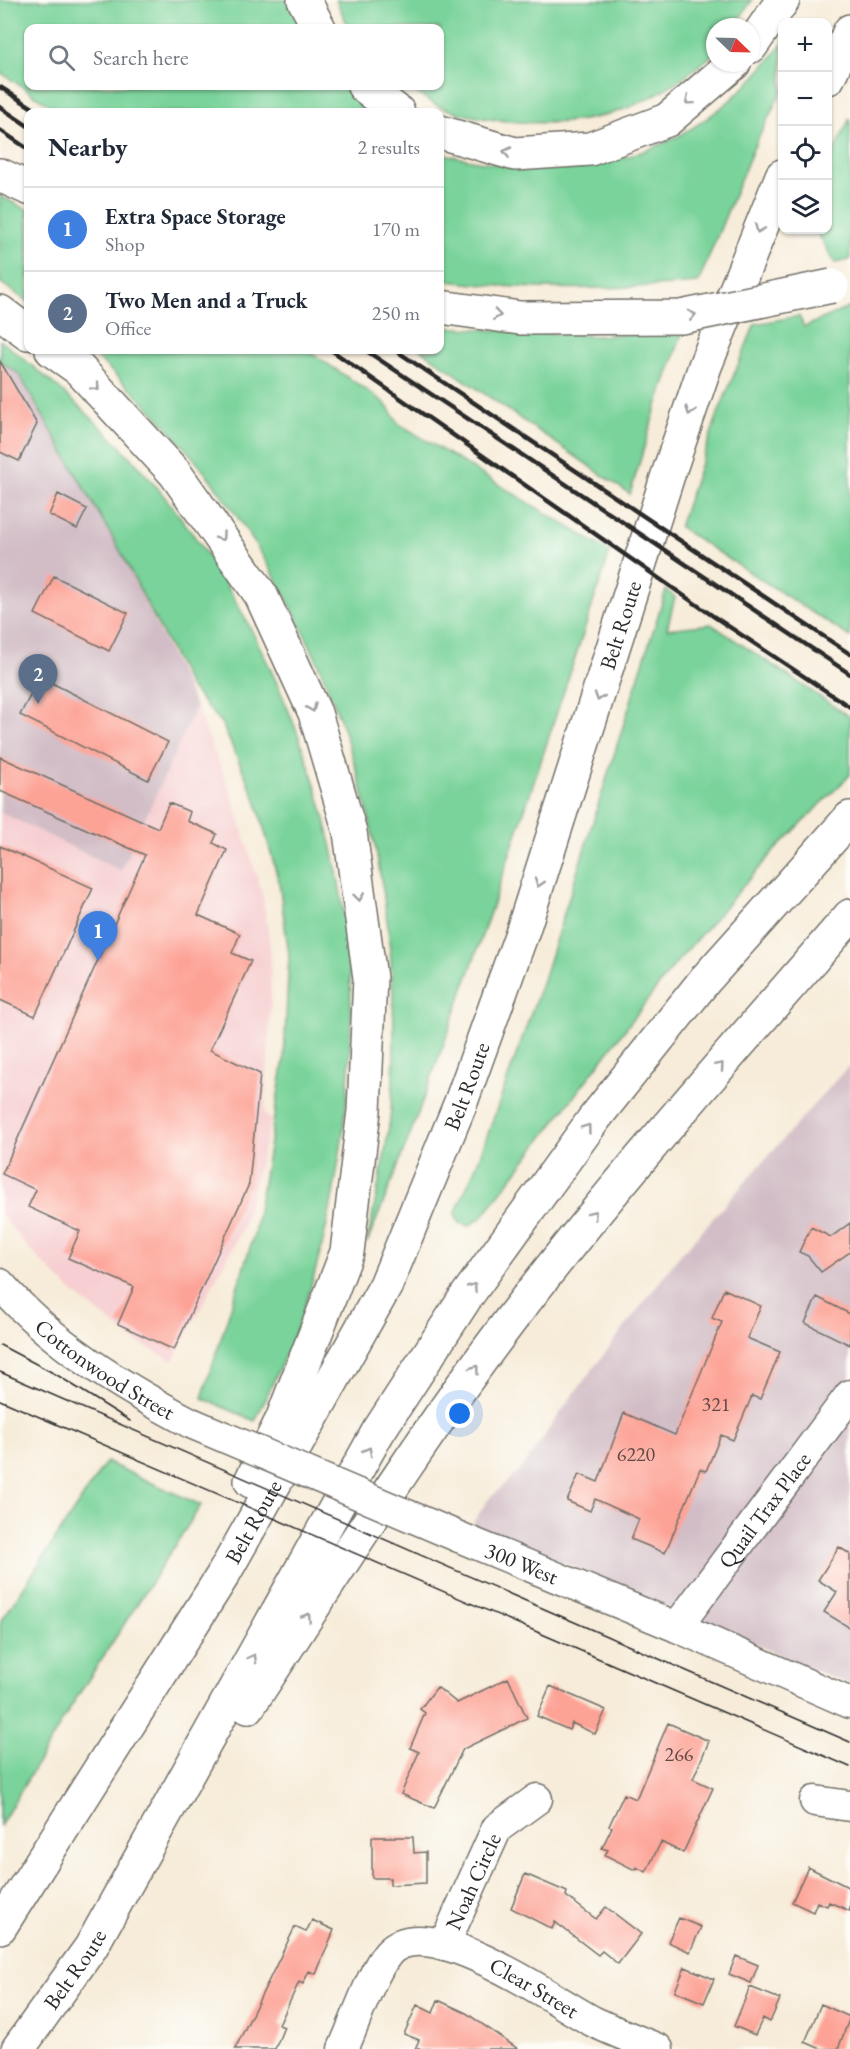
<!DOCTYPE html>
<html lang="en">
<head>
<meta charset="utf-8">
<style>
  :root { --surface:#fff; --page:#f2f2f3; --text:#1f2937; --muted:#747a83; --line:#e0e1e3; --accent:#111827 }
  body { margin:0; font-family:"EB Garamond",serif; background:var(--page); color:var(--text) }
  .controls { position:absolute; right:18px; top:18px; display:grid; overflow:hidden; border-radius:12px; box-shadow:0 2px 4px #0004 }
  .controls button { width:54px; height:54px; display:grid; place-items:center; padding:0; border:0; border-bottom:2px solid var(--line); background:var(--surface); color:var(--text); font:30px sans-serif }
  .compass { position:absolute; left:706px; top:18px; width:54px; height:54px; border-radius:50%; background:var(--surface); box-shadow:0 2px 4px #0004; rotate:113deg }
  .you { position:absolute; left:460px; top:1414px; width:21px; height:21px; margin:-15px; border:4px solid #fff; border-radius:50%; background:#1a73e8; box-shadow:0 0 0 9px #1a73e833 }
  .badge { display:grid; place-items:center; width:39px; height:39px; border-radius:50%; background:var(--accent); color:#fff; font-size:20px; font-weight:700 }
  .pin { position:absolute; translate:-50% -50px; filter:drop-shadow(0 2px 3px #0008) }
  .pin::after { content:''; position:absolute; top:32px; width:21px; height:18px; background:inherit; clip-path:polygon(0 0,100% 0,50% 100%) }
  .list { margin:0; padding:0; list-style:none }
  h2 { display:flex; justify-content:space-between; align-items:center; height:78px; margin:0; padding:0 24px; font-size:26px }
  h2 small { font-size:20px; font-weight:400; color:var(--muted) }
  .list li { display:grid; grid-template-columns:39px 1fr auto; gap:18px; align-items:center; box-sizing:border-box; height:84px; padding:0 24px; border-top:2px solid var(--line) }
  .list b { display:block; font-size:22px; white-space:nowrap }
  .list p { margin:0; font-size:20px; white-space:nowrap; color:var(--muted) }
  .list em { font-size:20px; font-style:normal; color:var(--muted) }
  .icon { flex:none; width:33px; height:33px; fill:none; stroke:currentColor; stroke-width:2; stroke-linecap:round; stroke-linejoin:round }
  .map { position:relative; flex:none; width:850px; height:2049px; overflow:hidden }
  .search { position:absolute; background:var(--surface); box-shadow:0 2px 4px #0004; left:24px; top:24px; width:420px; height:66px; display:flex; align-items:center; gap:15px; box-sizing:border-box; padding:0 21px; border-radius:12px; color:var(--muted); font-size:22px }
  .panel { position:absolute; background:var(--surface); box-shadow:0 2px 4px #0004; left:24px; top:108px; width:420px; height:246px; border-radius:12px }
  .map>svg:first-child { display:block }
  .built { fill:#f7cfd2 }
  .industrial { fill:#d2bdc6 }
  .green { fill:#79d39a; stroke:#527f62; stroke-width:1.5 }
  .building { fill:#fda396 }
  .lines { fill:none; stroke-linecap:round; stroke-linejoin:round }
  .minor-casing { stroke:#726f68; stroke-width:33 }
  .highway-casing { stroke:#726f68; stroke-width:36 }
  .minor { stroke:#fff; stroke-width:30 }
  .highway { stroke:#fff; stroke-width:33 }
  .tram { stroke:#2b2b2b; stroke-width:1.5 }
  .rail { stroke:#2b2b2b; stroke-width:4.5 }
  .minor-bridge-casing { stroke:#726f68; stroke-width:33; stroke-linecap:butt }
  .highway-bridge-casing { stroke:#726f68; stroke-width:36; stroke-linecap:butt }
  .minor-bridge { stroke:#fff; stroke-width:30 }
  .highway-bridge { stroke:#fff; stroke-width:33 }
  .oneway { stroke:#a0a0a0 }
  .labels { text-anchor:middle; stroke-width:6; stroke-linejoin:round; paint-order:stroke }
  .number-label { font-size:20px; fill:#604946 }
  .street-label { font-size:22px; fill:#2b2b2b; stroke:#fdfcf7 }
</style>
</head>
<body>
<div class="map">
<svg width="850" height="2049" viewBox="0 0 850 2049">
  <rect width="100%" height="100%" fill="#fdfcf7"/>
  <filter id="ink" filterUnits="userSpaceOnUse"><feTurbulence type="fractalNoise" baseFrequency=".0167" numOctaves="2"/><feDisplacementMap in="SourceGraphic" scale="12" xChannelSelector="R" yChannelSelector="G"/><feConvolveMatrix kernelMatrix="1 2 1 2 8 2 1 2 1" color-interpolation-filters="sRGB"/></filter>
  <filter id="wash" filterUnits="userSpaceOnUse"><feTurbulence type="fractalNoise" baseFrequency=".008" numOctaves="4" result="noise"/><feDisplacementMap in="SourceGraphic" scale="24" xChannelSelector="R" yChannelSelector="G"/><feGaussianBlur stdDeviation="1.35" result="paint"/><feColorMatrix in="noise" values="0 0 0 0 0 0 0 0 0 0 0 0 0 0 0 0 0 1.4 0 .05"/><feComposite in="paint" operator="in"/></filter>
  <g filter="url(#wash)">
    <rect width="100%" height="100%" fill="#f7ecd9"/>
    <path class="built" d="M196,707L231,792L263,897L270,946L271,995L265,1114L271,1120L242,1229L173,1361L134,1340L71,1291L29,1249L0,1213V812L121,871Z"/>
    <path class="industrial" d="M0,361L19,374L122,554L196,707L121,871L0,812Z
      M850,1064V1685L472,1524L488,1500L522,1468L570,1399L676,1260Z"/>
    <path class="green" d="M0,0H289L302,28H28V86H343L373,112H60L0,72Z
      M336,0H752L734,27H715V53C649,108 595,130 508,121C486,119 462,116 441,107C428,102 417,92 405,86H440V28H349Z
      M782,44V90L753,149L698,283C612,290 526,292 440,280V153C577,188 694,162 782,44Z
      M850,118V260L835,263L816,230H828V164Z
      M0,196L28,210V302L0,282Z
      M850,307V637L679,527L719,411L755,324L799,316L804,327Z
      M440,327L596,336L683,331L655,411L630,494L421,350H440Z
      M0,340C46,376 91,414 131,458C251,587 332,775 348,950C358,1056 341,1184 311,1286C298,1333 275,1377 255,1421L202,1398L254,1235L284,1060L289,955L279,882L256,800L222,724L189,686L122,554L19,374L0,361Z
      M88,350H307L384,402L399,424L610,552C533,783 460,1017 367,1243C377,1190 391,1136 393,1082C405,802 301,534 88,350Z
      M666,590L675,597L667,629L711,624L850,717V775L772,853L675,964L482,1217L469,1226L459,1223L455,1214L477,1164L543,980Z
      M106,1462L201,1505L70,1708L0,1826V1623Z"/>
    <g id="blocks">
      <path class="building" d="M0,361L37,424L19,461L0,452Z
        M58,494L87,509L77,529L49,515Z
        M54,576L128,613L109,651L35,614Z
        M40,677L168,742L148,780L20,715Z
        M0,757L158,828L169,803L190,812L187,821L217,834L213,843L227,850L198,915L240,934L232,953L251,961L210,1050L260,1074L249,1184L174,1350L118,1324L134,1287L68,1258L80,1231L28,1207L36,1190L2,1174L145,855L0,791Z
        M0,846L93,888L35,1016L0,1000Z
        M850,1223V1252L821,1272L808,1256L799,1252L811,1227L831,1237Z
        M724,1289L761,1306L747,1338L780,1352L760,1399L752,1396L733,1440L721,1435L706,1471L700,1469L665,1553L631,1539L639,1519L595,1499L590,1511L567,1501L579,1474L598,1482L624,1413L675,1435L722,1322L712,1318Z
        M817,1297L850,1314V1345L805,1323Z
        M839,1547L850,1554V1628L824,1612L837,1592L818,1580Z
        M508,1678L527,1718L463,1749L434,1808L401,1794L419,1752L410,1748L425,1713L420,1709L437,1687L457,1703Z
        M550,1686L606,1710L595,1734L572,1723L569,1730L537,1716Z
        M668,1723L709,1741L693,1779L713,1788L683,1853L661,1842L646,1872L636,1867L635,1870L605,1855L608,1850L602,1848L612,1827L609,1826L624,1794L636,1799Z
        M372,1837H413L414,1853L426,1852V1883L390,1885V1878H372Z
        M808,1867L850,1888V1911L829,1902L827,1906L817,1902L813,1912L792,1902Z
        M525,1874L567,1892L566,1896L596,1919L606,1907L641,1934L618,1964L602,1951L598,1955L555,1922L552,1929L511,1908Z
        M679,1918L701,1927L690,1952L668,1942Z
        M312,1920L334,1930L316,1974L309,1971L303,1984L299,1982L279,2025L284,2027L275,2049H235L295,1927L306,1932Z
        M736,1956L758,1965L751,1983L729,1974Z
        M685,1967L714,1979L704,2003L675,1991Z
        M750,1987L780,1999L770,2022L763,2018L755,2035L734,2026Z
        M438,2000L466,2013L518,2049H415L419,2040L404,2034L417,2005L433,2013Z
        M821,2004L850,2017L838,2049H821L805,2042Z"/>
    </g>
  </g>
  <g filter="url(#ink)">
    <use href="#blocks" fill-opacity="0" stroke="#726f68" stroke-width="1.5"/>
    <g class="lines">
      <defs>
        <g id="minor">
          <path id="s1" d="M0,1284C53,1345 121,1386 191,1423"/>
          <path id="s2" d="M459,1537L677,1627L850,1703"/>
          <path id="s3" d="M677,1627L850,1395"/>
          <path d="M815,1801L850,1806"/>
          <path id="s4" d="M444,1945L497,1828L537,1799"/>
          <path id="s5" d="M343,2049C355,2023 371,1974 388,1953C427,1908 555,2002 594,2022C615,2032 637,2040 658,2049"/>
        </g>
        <g id="highway">
          <path d="M304,0L319,28"/>
          <path d="M751,46L783,0"/>
          <path d="M828,78L850,31"/>
          <path d="M364,86L398,112"/>
          <path d="M440,132L515,154L590,149L667,120L734,63"/>
          <path d="M0,175L28,188"/>
          <path d="M0,312L28,333"/>
          <path d="M52,350L79,369L175,473L261,595L315,713L350,832L370,978L364,1111L347,1252L282,1420L251,1481"/>
          <path d="M248,1707C334,1576 417,1443 512,1318C618,1179 735,1049 850,916"/>
          <path id="s6" d="M0,1927L223,1575L386,1285L461,1102L523,930L668,475L705,366L782,176"/>
          <path id="s7" d="M18,2049L91,1947L378,1432L466,1297L594,1119L705,980L850,818"/>
        </g>
      </defs>
      <use href="#minor" class="minor-casing"/>
      <use href="#highway" class="highway-casing"/>
      <use href="#minor" class="minor"/>
      <use href="#highway" class="highway"/>
      <path class="tram" d="M0,1345L57,1375L130,1421
        M0,1372L850,1742
        M0,1400L850,1767"/>
      <path class="rail" d="M0,87L39,112
        M0,107L28,126
        M0,130L28,149
        M331,350L713,616L850,707
        M365,350L850,674
        M395,350L850,654"/>
      <defs>
        <path id="minor-bridge" d="M191,1423L459,1537"/>
        <path id="highway-bridge" d="M440,307L520,318L681,317L832,286"/>
      </defs>
      <use href="#minor-bridge" class="minor-bridge-casing"/>
      <use href="#highway-bridge" class="highway-bridge-casing"/>
      <use href="#minor-bridge" class="minor-bridge"/>
      <use href="#highway-bridge" class="highway-bridge"/>
    </g>
    <defs><path id="oneway-chevron" d="M-2-3.5L2.5 0L-2 3.5" fill="none" stroke-width="1.6" stroke-linecap="round" stroke-linejoin="round" transform="scale(1.5)"/></defs>
    <g class="oneway">
      <use href="#oneway-chevron" transform="translate(689 101) rotate(140)"/>
      <use href="#oneway-chevron" transform="translate(507 152) rotate(-167)"/>
      <use href="#oneway-chevron" transform="translate(759 229) rotate(113)"/>
      <use href="#oneway-chevron" transform="translate(497 315) rotate(8)"/>
      <use href="#oneway-chevron" transform="translate(692 315) rotate(-12)"/>
      <use href="#oneway-chevron" transform="translate(96 387) rotate(47)"/>
      <use href="#oneway-chevron" transform="translate(690 411) rotate(109)"/>
      <use href="#oneway-chevron" transform="translate(221 537) rotate(55)"/>
      <use href="#oneway-chevron" transform="translate(599 697) rotate(108)"/>
      <use href="#oneway-chevron" transform="translate(312 708) rotate(67)"/>
      <use href="#oneway-chevron" transform="translate(539 883) rotate(108)"/>
      <use href="#oneway-chevron" transform="translate(359 897) rotate(83)"/>
      <use href="#oneway-chevron" transform="translate(720 1066) rotate(-49)"/>
      <use href="#oneway-chevron" transform="translate(587 1128) rotate(-54)"/>
      <use href="#oneway-chevron" transform="translate(593 1214) rotate(-52)"/>
      <use href="#oneway-chevron" transform="translate(473 1287) rotate(-55)"/>
      <use href="#oneway-chevron" transform="translate(475 1369) rotate(-54)"/>
      <use href="#oneway-chevron" transform="translate(368 1451) rotate(-61)"/>
      <use href="#oneway-chevron" transform="translate(307 1617) rotate(-57)"/>
      <use href="#oneway-chevron" transform="translate(253 1658) rotate(-61)"/>
    </g>
  </g>
  <g class="labels">
    <g class="number-label">
      <text x="716" y="1411">321</text>
      <text x="636" y="1461">6220</text>
      <text x="679" y="1761">266</text>
    </g>
    <g class="street-label">
      <text dy="8" stroke="none"><textPath href="#s6" startOffset="1450">Belt Route</textPath></text>
      <text dy="8" stroke="none"><textPath href="#s6" startOffset="964">Belt Route</textPath></text>
      <text dy="8" stroke="none"><textPath href="#s1" startOffset="136">Cottonwood Street</textPath></text>
      <text dy="8" stroke="none"><textPath href="#s3" startOffset="146">Quail Trax Place</textPath></text>
      <text dy="8" stroke="none"><textPath href="#s6" startOffset="478">Belt Route</textPath></text>
      <text dy="8" stroke="none"><textPath href="#s2" startOffset="68">300 West</textPath></text>
      <text dy="8" stroke="none"><textPath href="#s4" startOffset="70">Noah Circle</textPath></text>
      <text dy="8" stroke="none"><textPath href="#s7" startOffset="98">Belt Route</textPath></text>
      <text dy="8" stroke="none"><textPath href="#s5" startOffset="266">Clear Street</textPath></text>
    </g>
  </g>
</svg>
<div class="controls">
<button>+</button>
<button>−</button>
<button><svg class="icon" aria-label="locate" viewBox="0 0 24 24"><circle cx="12" cy="12" r="6"/><path d="M12 2v4M12 18v4M2 12h4M18 12h4"/></svg></button>
<button><svg class="icon" aria-label="layers" viewBox="0 0 24 24"><path d="M12 4l9 5-9 5-9-5zM3 14l9 5 9-5"/></svg></button>
</div>
<svg class="compass" viewBox="-18 -18 36 36"><path d="M0-13l5 13h-10z" fill="#e53935"/><path d="M0 13l5-13h-10z" fill="#747a83"/></svg>
<div class="you"></div>
<div class="pin badge" style="left:98px;top:961px;background:#3f7fe0">1</div>
<div class="pin badge" style="left:38px;top:704px;background:#5c6f8a">2</div>
<div class="search"><svg class="icon" aria-label="search" viewBox="0 0 24 24"><circle cx="10" cy="10" r="6"/><path d="M15 15l6 6"/></svg>Search here</div>
<section class="panel">
<h2>Nearby<small>2 results</small></h2>
<ul class="list">
<li><span class="badge" style="background:#3f7fe0">1</span><div><b>Extra Space Storage</b><p>Shop</p></div><em>170 m</em></li>
<li><span class="badge" style="background:#5c6f8a">2</span><div><b>Two Men and a Truck</b><p>Office</p></div><em>250 m</em></li>
</ul>
</section>
</div>
</body>
</html>
